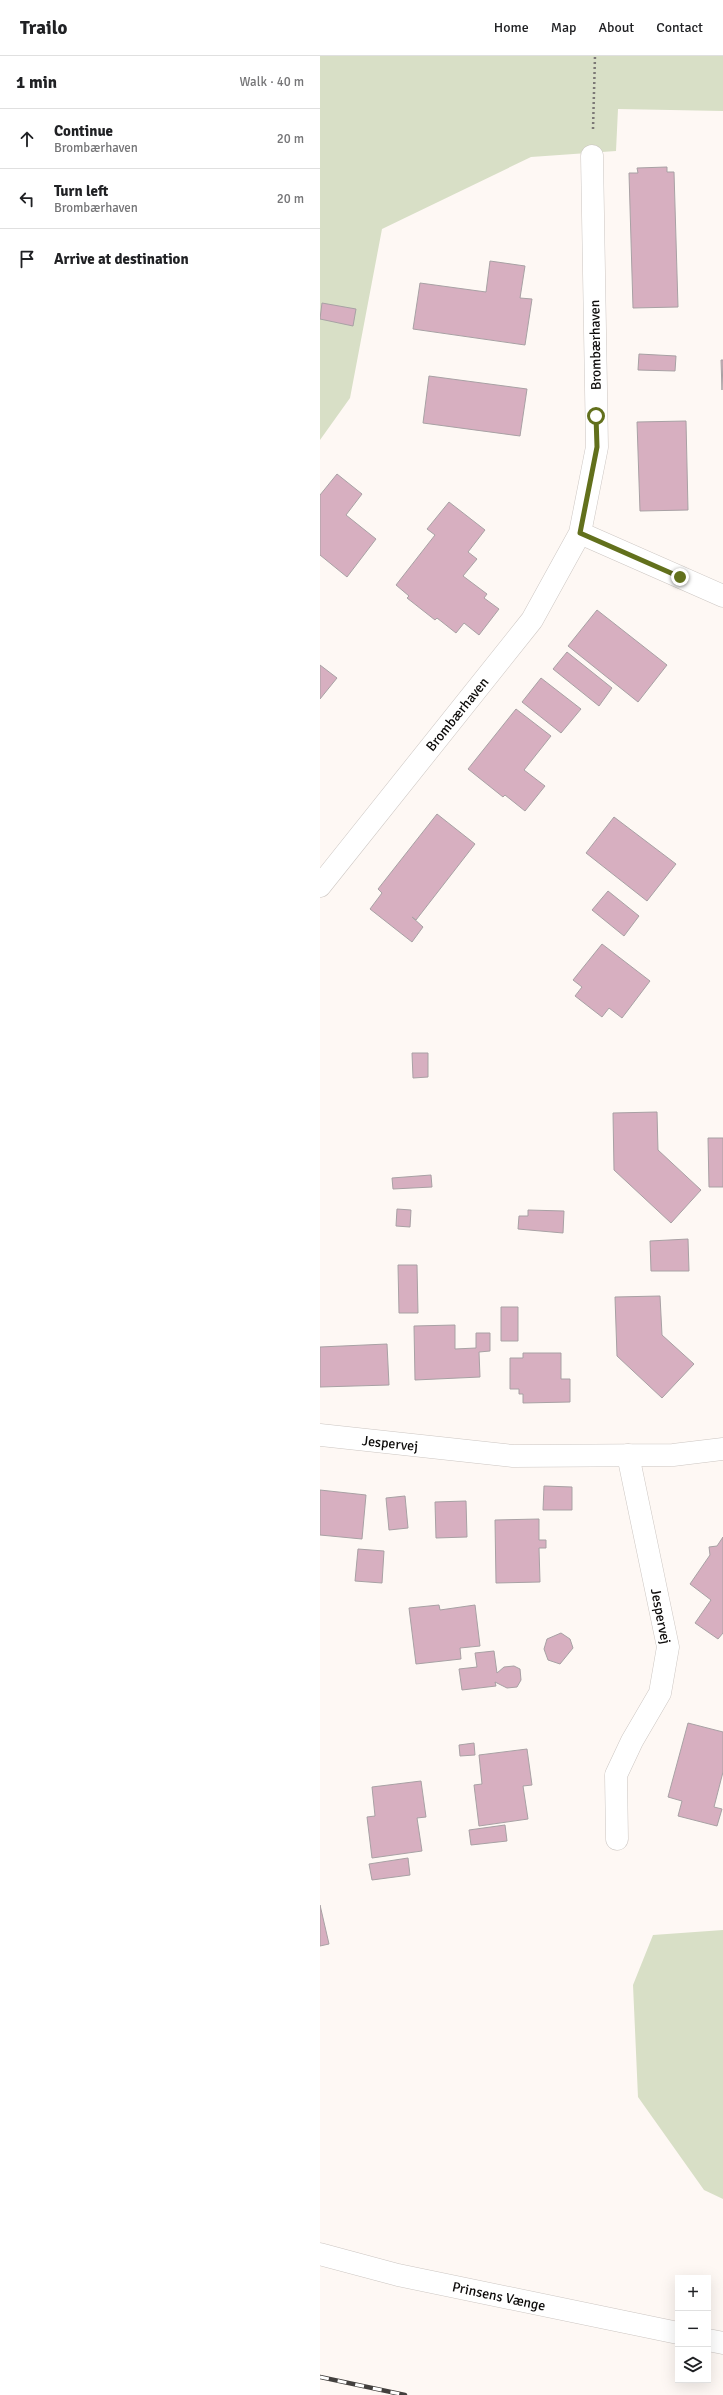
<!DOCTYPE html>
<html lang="en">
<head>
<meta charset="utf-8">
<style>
  :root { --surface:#fff; --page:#f2f2f2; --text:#202124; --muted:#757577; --line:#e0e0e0 }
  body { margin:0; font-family:Signika,sans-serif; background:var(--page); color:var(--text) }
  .controls { position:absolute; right:12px; bottom:12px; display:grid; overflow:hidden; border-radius:0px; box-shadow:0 4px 16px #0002 }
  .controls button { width:36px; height:36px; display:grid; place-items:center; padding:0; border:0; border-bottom:1px solid var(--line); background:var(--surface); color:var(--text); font:20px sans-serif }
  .stop { position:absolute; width:12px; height:12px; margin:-9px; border:3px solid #62701c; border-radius:50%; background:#fff }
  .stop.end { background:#62701c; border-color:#fff; box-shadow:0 1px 4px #0008 }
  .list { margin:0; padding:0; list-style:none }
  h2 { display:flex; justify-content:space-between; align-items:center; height:52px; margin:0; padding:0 16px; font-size:17px }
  h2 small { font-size:13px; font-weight:400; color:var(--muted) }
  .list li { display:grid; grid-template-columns:26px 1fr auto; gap:12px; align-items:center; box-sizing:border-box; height:60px; padding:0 16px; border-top:1px solid var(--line) }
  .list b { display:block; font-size:15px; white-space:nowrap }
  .list p { margin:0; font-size:13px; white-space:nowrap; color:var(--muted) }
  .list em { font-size:13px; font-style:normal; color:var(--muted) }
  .icon { flex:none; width:22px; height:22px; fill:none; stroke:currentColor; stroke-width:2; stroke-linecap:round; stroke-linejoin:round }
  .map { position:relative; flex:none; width:403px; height:2339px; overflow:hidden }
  header { display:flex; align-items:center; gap:24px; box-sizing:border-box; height:56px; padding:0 20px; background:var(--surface); border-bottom:1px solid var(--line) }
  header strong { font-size:19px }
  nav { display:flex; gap:22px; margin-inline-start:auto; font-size:14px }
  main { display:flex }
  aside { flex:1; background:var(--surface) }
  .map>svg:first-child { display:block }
  .green { fill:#d8dfc6 }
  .building { fill:#d7afc0; stroke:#a8a1a4 }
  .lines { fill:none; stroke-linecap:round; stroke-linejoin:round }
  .minor-casing { stroke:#ccc6c2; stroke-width:23 }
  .tertiary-casing { stroke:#ccc6c2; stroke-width:23 }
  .path { stroke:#7c7876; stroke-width:2.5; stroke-dasharray:2 3; stroke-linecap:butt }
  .minor { stroke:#fff; stroke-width:22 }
  .tertiary { stroke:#fff; stroke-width:22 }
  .rail-casing { stroke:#43403e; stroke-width:4.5 }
  .rail { stroke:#fff; stroke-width:3; stroke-dasharray:9; stroke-linecap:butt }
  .route { stroke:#62701c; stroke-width:5 }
  .labels { text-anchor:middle; stroke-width:4; stroke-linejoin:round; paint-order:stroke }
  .street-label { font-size:14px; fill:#0d0b0a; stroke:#fff }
</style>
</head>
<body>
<header>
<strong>Trailo</strong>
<nav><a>Home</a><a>Map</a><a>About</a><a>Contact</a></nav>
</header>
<main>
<aside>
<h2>1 min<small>Walk · 40 m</small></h2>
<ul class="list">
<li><svg class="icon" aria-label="ahead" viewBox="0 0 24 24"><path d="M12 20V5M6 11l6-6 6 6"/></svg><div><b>Continue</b><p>Brombærhaven</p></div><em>20 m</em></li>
<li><svg class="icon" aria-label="left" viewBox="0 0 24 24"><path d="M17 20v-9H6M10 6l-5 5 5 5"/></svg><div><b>Turn left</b><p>Brombærhaven</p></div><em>20 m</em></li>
<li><svg class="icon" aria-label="arrive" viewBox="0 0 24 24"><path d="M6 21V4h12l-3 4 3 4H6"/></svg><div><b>Arrive at destination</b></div></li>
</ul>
</aside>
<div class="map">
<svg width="403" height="2339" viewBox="0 0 403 2339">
  <rect width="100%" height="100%" fill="#fef8f4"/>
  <path class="green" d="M0,0H403V55L298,53L296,95L211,101L62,173L30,342L0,384Z
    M403,1874V2143L384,2134L318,2041L313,1929L333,1879Z"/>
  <path class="building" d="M347,111V116H354L358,251L313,252L309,117H318L317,112Z
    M170,205L205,210L200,242L212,243L205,289L93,273L100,227L166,236Z
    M2,247L36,253L33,270L0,263Z
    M319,298L356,300L355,315L318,314Z
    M401,304H403L402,334Z
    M109,320L207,333L200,380L103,367Z
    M366,365L368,454L320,455L317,366Z
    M17,418L42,438L26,459L56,483L27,521L0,499V439Z
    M129,446L165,474L148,496L157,503L143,520L167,538L164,542L179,553L159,579L144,567L136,577L117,562L115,564L87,542L89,540L76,529L115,479L107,473Z
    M277,554L347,609L318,646L248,590Z
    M247,596L292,632L279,650L233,613Z
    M0,609L17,622L0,643Z
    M221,622L261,653L241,677L202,646Z
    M196,653L231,680L204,714L225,730L205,755L185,739L183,741L148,713Z
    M117,758L155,788L96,864L92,861L103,871L92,886L50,853L62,837L58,833Z
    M294,761L356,808L327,845L266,797Z
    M288,835L319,860L304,880L272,854Z
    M282,888L330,925L302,962L289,952L282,961L255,940L262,931L253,924Z
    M92,997H108V1021L93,1022Z
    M337,1056L338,1094L381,1134L351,1167L294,1114L293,1057Z
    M388,1082H403V1131H389Z
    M111,1119L112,1131L73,1133L72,1122Z
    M77,1153L91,1154L90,1171L76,1170Z
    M208,1154L244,1155L243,1177L198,1173L199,1160H208Z
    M368,1183L369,1215H331L330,1185Z
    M78,1209H97L98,1257H79Z
    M340,1240L342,1279L374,1308L342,1342L297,1300L295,1241Z
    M181,1251H198V1285H181Z
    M135,1269V1293L156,1292V1277H170V1295L159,1296L160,1321L95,1324L94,1270Z
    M67,1288L69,1329L0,1331V1291Z
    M203,1297H241V1323H250V1346L203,1347V1338H199V1333H190V1302H203Z
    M224,1430L252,1431V1454H223Z
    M0,1434L46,1439L42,1483L0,1479Z
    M85,1440L88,1472L69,1474L66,1442Z
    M146,1445L147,1481L116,1482L115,1446Z
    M219,1463V1484H226V1492H219L220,1526L176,1527L175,1464Z
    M403,1481V1577L398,1583L375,1567L391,1544L370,1528L390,1499L389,1491L397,1490Z
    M38,1493L64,1495L62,1527L35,1525Z
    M119,1549L120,1554L155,1549L160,1590L140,1592L141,1603L96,1608L89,1552Z
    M241,1577L250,1583L253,1592L240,1608L228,1604L224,1593L227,1583Z
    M174,1595L177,1617L184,1611L194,1610L200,1613L201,1624L197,1631L187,1632L175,1626L176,1630L142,1634L139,1613L157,1611L155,1597Z
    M368,1667L403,1676V1716L394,1751L402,1753L397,1770L358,1760L362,1745L348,1741Z
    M154,1687L155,1699L140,1700L139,1689Z
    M207,1693L212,1729L203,1730L208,1763L159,1770L154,1729L162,1728L159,1699Z
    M101,1725L106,1761L97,1762L102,1795L52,1802L47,1761L55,1760L52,1731Z
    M185,1769L187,1785L151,1789L149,1774Z
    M88,1802L90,1819L52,1824L49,1808Z
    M0,1849L9,1888L0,1890Z"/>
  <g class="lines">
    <defs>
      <path id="minor" d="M260,477L403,540
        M0,830L212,564L260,477L277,391L272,100
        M297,1783L296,1719L312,1685L340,1637L348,1591L308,1399"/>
      <path id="tertiary" d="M0,1379L193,1400L353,1399L403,1393
        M0,2198L78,2219L358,2277
        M388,2284L403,2287"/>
    </defs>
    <use href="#minor" class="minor-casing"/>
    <use href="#tertiary" class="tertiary-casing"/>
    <path class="path" d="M273,73L275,0"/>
    <use href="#minor" class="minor"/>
    <use href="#tertiary" class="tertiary"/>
    <defs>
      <path id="rail" d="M0,2321L85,2339"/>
    </defs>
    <use href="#rail" class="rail-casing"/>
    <use href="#rail" class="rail"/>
  </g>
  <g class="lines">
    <path class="route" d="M276,360L277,391L260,477L360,521"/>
  </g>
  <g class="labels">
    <g class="street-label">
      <text transform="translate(275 289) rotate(-91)" y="5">Brombærhaven</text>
      <text transform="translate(137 658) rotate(-51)" y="5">Brombærhaven</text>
      <text transform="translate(70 1387) rotate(6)" y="5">Jespervej</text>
      <text transform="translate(341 1560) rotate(79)" y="5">Jespervej</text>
      <text transform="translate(179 2240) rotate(12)" y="5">Prinsens Vænge</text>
    </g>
  </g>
</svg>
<div class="controls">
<button>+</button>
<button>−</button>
<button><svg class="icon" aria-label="layers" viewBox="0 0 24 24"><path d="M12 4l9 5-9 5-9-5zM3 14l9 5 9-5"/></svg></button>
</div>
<div class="stop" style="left:276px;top:360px"></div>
<div class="stop end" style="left:360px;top:521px"></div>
</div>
</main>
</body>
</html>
